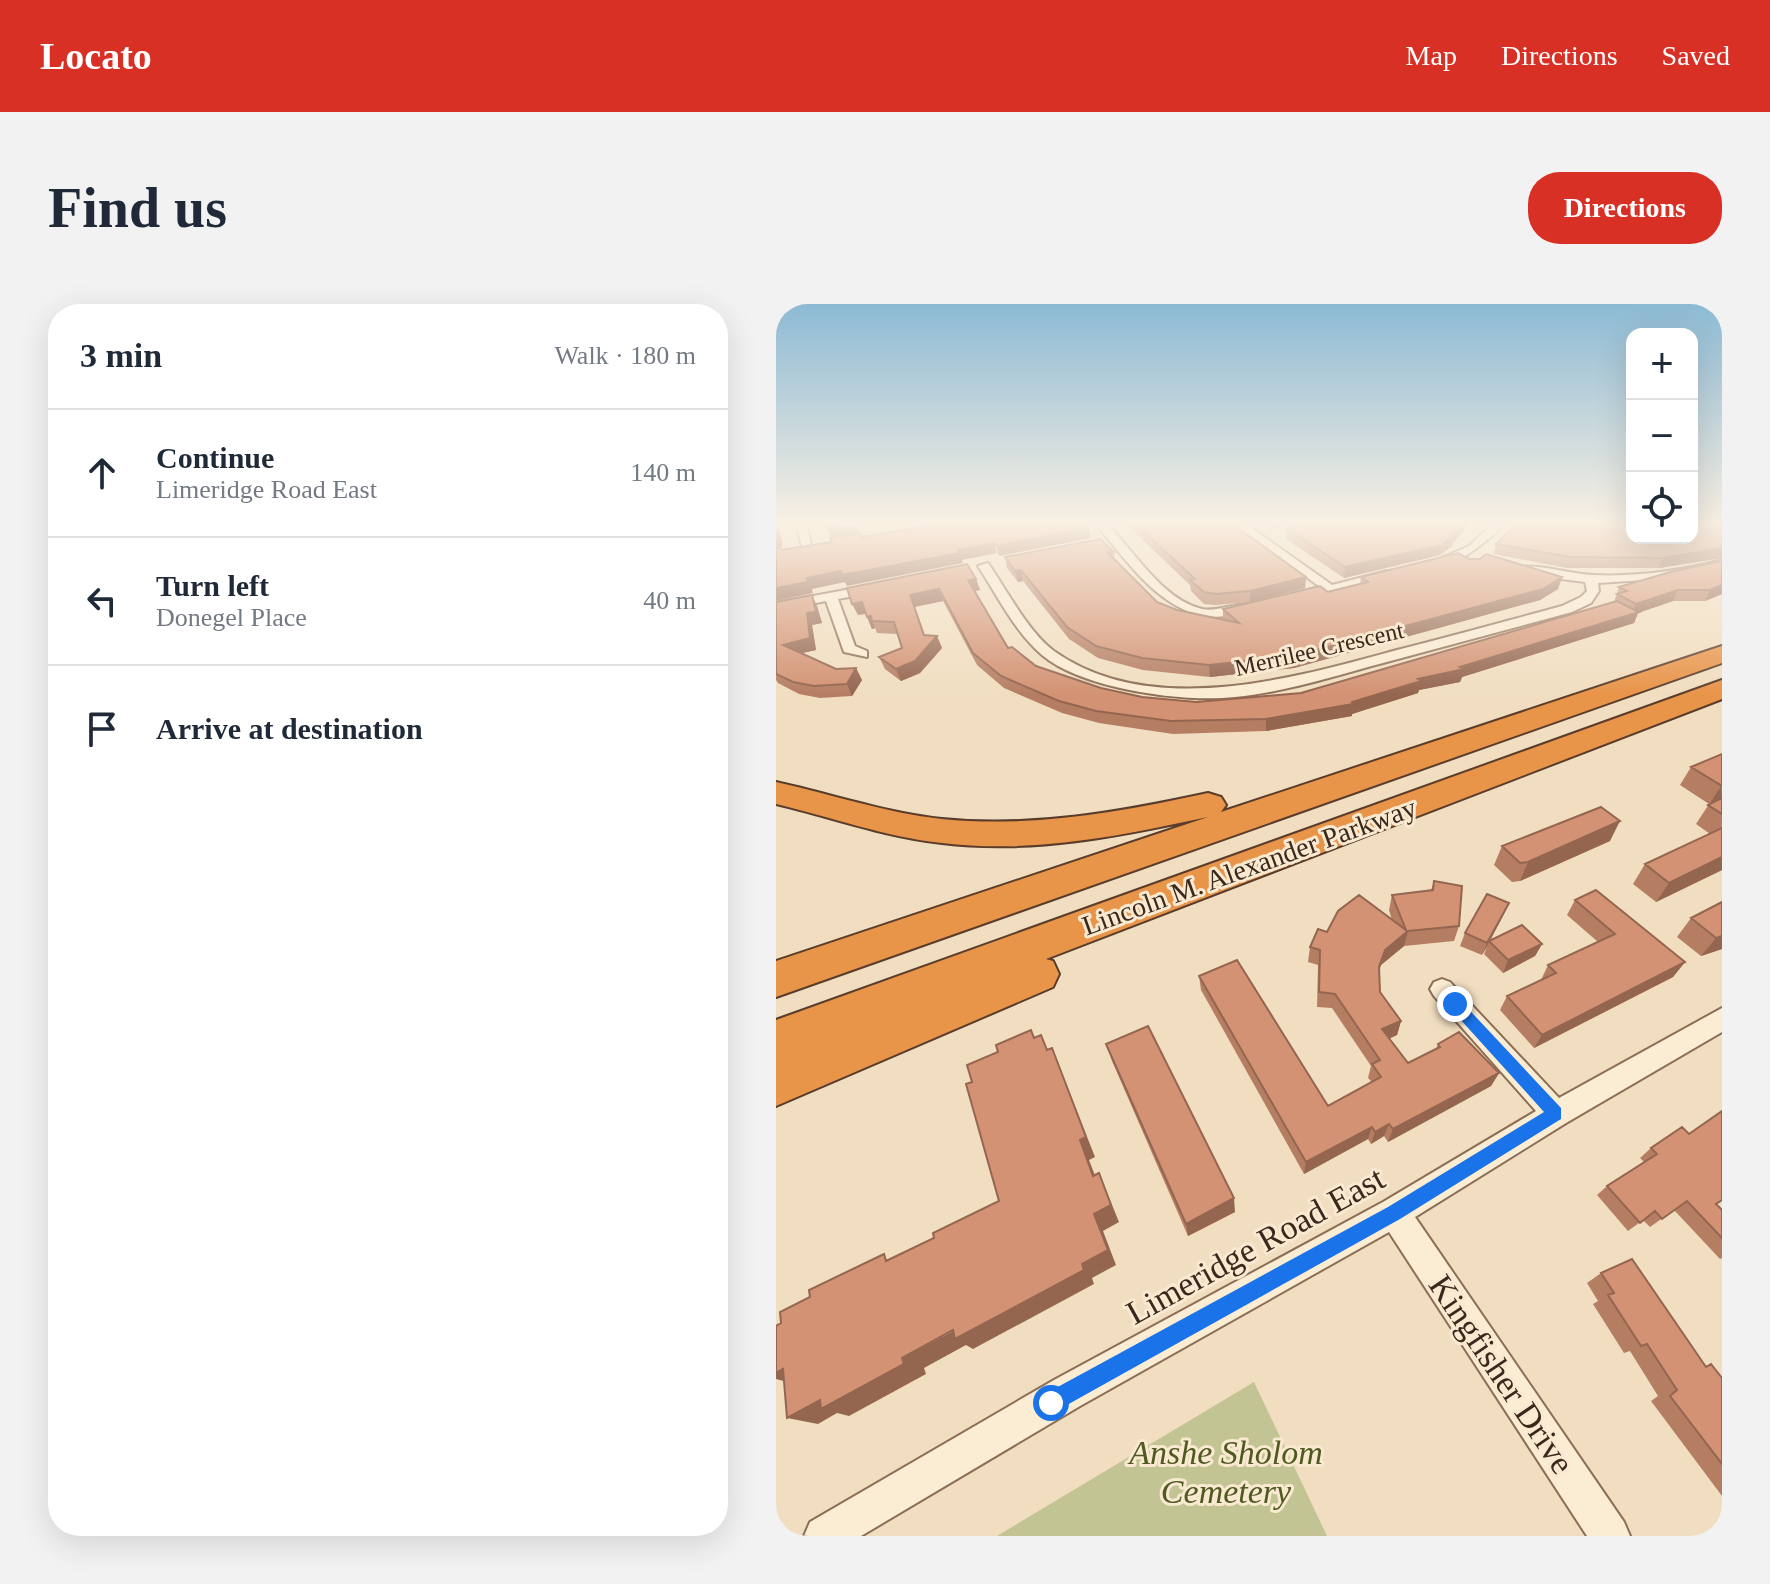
<!DOCTYPE html>
<html lang="en">
<head>
<meta charset="utf-8">
<style>
  :root { --surface:#fff; --page:#f2f2f3; --text:#1f2937; --muted:#747a83; --line:#e0e1e3; --accent:#d93025 }
  body { margin:0; font-family:"Times New Roman",serif; background:var(--page); color:var(--text) }
  .controls { position:absolute; right:24px; top:24px; display:grid; overflow:hidden; border-radius:16px; box-shadow:0 8px 32px #0002 }
  .controls button { width:72px; height:72px; display:grid; place-items:center; padding:0; border:0; border-bottom:2px solid var(--line); background:var(--surface); color:var(--text); font:40px sans-serif }
  .stop { position:absolute; width:24px; height:24px; margin:-18px; border:6px solid #1a73e8; border-radius:50%; background:#fff }
  .stop.end { background:#1a73e8; border-color:#fff; box-shadow:0 2px 8px #0008 }
  .list { margin:0; padding:0; list-style:none }
  h2 { display:flex; justify-content:space-between; align-items:center; height:104px; margin:0; padding:0 32px; font-size:34px }
  h2 small { font-size:26px; font-weight:400; color:var(--muted) }
  .list li { display:grid; grid-template-columns:52px 1fr auto; gap:24px; align-items:center; box-sizing:border-box; height:128px; padding:0 32px; border-top:2px solid var(--line) }
  .list b { display:block; font-size:30px; white-space:nowrap }
  .list p { margin:0; font-size:26px; white-space:nowrap; color:var(--muted) }
  .list em { font-size:26px; font-style:normal; color:var(--muted) }
  .icon { flex:none; width:44px; height:44px; fill:none; stroke:currentColor; stroke-width:2; stroke-linecap:round; stroke-linejoin:round }
  .map { position:relative; flex:none; width:946px; height:1232px; overflow:hidden; border-radius:32px }
  header { display:flex; align-items:center; gap:48px; box-sizing:border-box; height:112px; padding:0 40px; background:var(--accent); color:#fff }
  header strong { font-size:38px }
  nav { display:flex; gap:44px; margin-inline-start:auto; font-size:28px }
  .intro { display:flex; align-items:center; justify-content:space-between; box-sizing:border-box; height:192px; padding:0 48px }
  h1 { margin:0; font-size:56px }
  .button { padding:20px 36px; border-radius:32px; background:var(--accent); color:#fff; font-size:28px; font-weight:700 }
  main { display:flex; gap:48px; padding:0 48px }
  aside { flex:1; background:var(--surface); border-radius:32px; box-shadow:0 8px 32px #0002 }
  .map>svg:first-child { display:block }
  .cemetery { fill:#c3c493 }
  .lines { fill:none; stroke-linecap:round; stroke-linejoin:round }
  .minor-casing { stroke:#8c6e56; stroke-width:4 }
  .motorway-casing { stroke:#593c2b; stroke-width:4 }
  .minor { fill:#fbecd4; fill-rule:evenodd }
  .motorway { fill:#e89449; fill-rule:evenodd }
  .wall { fill:#b57e63 }
  .shaded-wall { fill:#946650 }
  .building { fill:#d39273; stroke:#946650; stroke-width:2 }
  .route { fill:#1a73e8 }
  .labels { text-anchor:middle; stroke-width:6; stroke-linejoin:round; paint-order:stroke }
  .far-street-label { font-size:24px; fill:#3b281c; stroke:#f8e9d0 }
  .street-label { font-size:28px; fill:#3b281c; stroke:#f8e9d0 }
  .near-street-label { font-size:34px; fill:#3b281c; stroke:#f8e9d0 }
  .near-park-label { font-size:34px; font-style:italic; fill:#505921; stroke:#f8e9d0 }
</style>
</head>
<body>
<header>
<strong>Locato</strong>
<nav><a>Map</a><a>Directions</a><a>Saved</a></nav>
</header>
<div class="intro"><h1>Find us</h1><a class="button">Directions</a></div>
<main>
<aside>
<h2>3 min<small>Walk · 180 m</small></h2>
<ul class="list">
<li><svg class="icon" aria-label="ahead" viewBox="0 0 24 24"><path d="M12 20V5M6 11l6-6 6 6"/></svg><div><b>Continue</b><p>Limeridge Road East</p></div><em>140 m</em></li>
<li><svg class="icon" aria-label="left" viewBox="0 0 24 24"><path d="M17 20v-9H6M10 6l-5 5 5 5"/></svg><div><b>Turn left</b><p>Donegel Place</p></div><em>40 m</em></li>
<li><svg class="icon" aria-label="arrive" viewBox="0 0 24 24"><path d="M6 21V4h12l-3 4 3 4H6"/></svg><div><b>Arrive at destination</b></div></li>
</ul>
</aside>
<div class="map">
<svg width="946" height="1232" viewBox="0 0 946 1232">
  <rect width="100%" height="100%" fill="#f1dec0"/>
  <path class="cemetery" d="M478,1078L551,1232H221Z"/>
  <g class="lines">
    <defs>
      <path id="minor" d="M20,218H30L36,245L26,243Z
        M318,218H329C357,245 386,296 426,305C443,309 468,294 481,303C474,308 466,309 457,311C394,324 354,260 318,218Z
        M455,218H467L556,281L611,267L617,271L515,296V290L544,283Z
        M719,218H730C717,233 669,274 650,261L693,242Z
        M946,256V264L897,274L822,279L823,287L815,299L796,308C733,325 670,342 607,359C558,372 510,388 459,393C408,399 306,385 266,351C239,328 221,291 202,262L212,259C230,285 253,329 278,347C375,416 518,374 621,346C676,332 731,317 786,302L805,293L811,287L809,278L747,270L741,266L743,263C766,260 793,270 817,271C860,273 904,267 946,256Z
        M101,280L105,281V287L62,295L79,342L91,347V353L68,348L50,297L0,307V299Z
        M666,675L674,678L783,794L946,704V728L790,819L639,913L848,1218L854,1232H811L613,928L304,1102L85,1232H28L34,1218L278,1076L607,898L760,807L658,692L654,685L658,678Z"/>
      <path id="motorway" d="M946,342V359L0,693V657L432,513C344,532 256,550 166,539C109,533 55,513 0,500V478C55,490 110,509 166,515C256,524 344,508 432,489L445,493L450,501L445,508Z
        M946,376V395L270,655L277,657L283,670L277,683L0,802V716Z"/>
    </defs>
    <use href="#minor" class="minor-casing"/>
    <use href="#motorway" class="motorway-casing"/>
    <use href="#minor" class="minor"/>
    <use href="#motorway" class="motorway"/>
  </g>
  <path class="wall" d="M348,218H454L530,273L529,284L474,298L440,301L428,300L415,287L414,281Z
    M485,218H532L496,225Z
    M946,218V254L883,264H791L718,250L720,240Z
    M511,225L680,236L677,238L676,242L664,251L568,274L510,235Z
    M338,248L339,256L381,298L401,306L447,316V305L552,288L584,280L585,273L693,255L786,273L782,285L764,296L518,364L434,373L367,366L322,354L293,335L247,277L242,278L231,264L229,253Z
    M898,267L946,290L929,297H897L862,309L858,319L686,373L684,378L643,386L642,389L576,410V412L490,427L397,430L323,419L286,409L228,384L201,361L167,297L138,303L148,331L161,332L166,344L144,369L125,377L109,365L103,353L126,344L121,330L101,329L99,324L96,325L90,310L82,311L200,275L204,286L199,287L232,344L260,362L325,384L366,393L420,398L525,389L838,298L843,283Z
    M36,291L41,302L46,319L36,321L40,346L26,349L60,365L80,364L86,376L76,392L44,394L23,390L2,379L0,376V298Z
    M946,450V566L880,598L857,580L869,560L934,530L920,520L933,500L904,481L915,463Z
    M834,537L744,577L736,578L718,561L726,542Z
    M658,577L683,622L678,637L628,642L605,661L603,667L604,688L625,717L621,731L613,735L632,759L660,745L662,740L723,769L715,782L612,838L608,832L595,840L592,835L528,870L425,686L423,672L552,802L596,778L592,774L595,762L556,704L541,703L542,661L532,658L534,643L551,628L616,616L613,606L616,591L655,586Z
    M799,596L909,658L897,673L758,744L724,706L731,692L765,676L772,661L822,638L791,611Z
    M946,598V645L925,652L901,633L915,614Z
    M733,599L714,637L766,640L759,652L727,669L708,650L711,643L706,651L684,642L689,629Z
    M330,740L459,908L412,932L336,757Z
    M875,844L940,900L946,906V954L944,955L898,906L874,923L867,916L852,927L821,891L831,882L868,858L864,854Z
    M825,969L929,1062L935,1060L946,1074V1192L875,1097L882,1092L854,1047L848,1049L817,1000L822,997L811,979Z"/>
  <path class="shaded-wall" d="M0,218H2L7,242L0,243Z
    M79,218L83,228L55,233L50,222Z
    M496,218H532L496,225Z
    M689,218H696L680,236L677,238L676,242L664,251L568,274L569,263L674,230Z
    M313,224L315,234L223,252L220,242Z
    M218,239L221,249L186,256L187,259L71,282L69,278L36,285L37,289L0,297V284L31,274Z
    M946,244V254L883,264L887,254Z
    M245,266L247,277L242,278L239,267Z
    M530,273L529,284L474,298V287Z
    M786,273L782,285L764,296L518,364L434,373L433,361Z
    M200,275L204,286L196,288L192,276Z
    M946,281V290L929,297L934,286Z
    M163,285L167,297L138,303L152,343L161,332L166,344L144,369L125,377L120,365L152,343L134,291Z
    M902,286L897,297L862,309L858,319L686,373L684,378L643,386L642,389L576,410V412L490,427V415L576,398L642,375L856,310L860,300Z
    M36,291L41,302L46,319L36,321L40,346L13,352L7,341L31,309Z
    M86,298L91,309L82,311L76,300Z
    M95,312L99,324L96,325L91,313Z
    M80,364L86,376L76,392L71,380Z
    M945,482L946,495L933,501Z
    M844,517L834,537L744,577L752,558Z
    M946,553V566L880,598L893,579Z
    M733,599L727,612L706,651L711,639Z
    M632,627L628,642L605,661L599,677L609,646Z
    M946,632V645L925,652L940,634Z
    M766,640L759,652L727,669L732,656Z
    M909,658L897,673L758,744L766,731Z
    M625,717L621,731L602,739L606,725Z
    M276,744L319,853L313,856L326,890L317,872L304,836Z
    M723,769L715,782L612,838L617,825Z
    M613,820L608,832L595,840L599,828Z
    M596,823L592,835L528,870L530,858Z
    M323,869L343,918L327,927L340,961L316,974L318,980L197,1045L190,1041L148,1064L150,1070L73,1112L61,1109L42,1120L11,1114L306,960L318,910Z
    M458,894L459,908L412,932L410,920Z
    M7,1065L23,1081L0,1075V1069Z"/>
  <path class="building" d="M49,218H77L50,222Z
    M173,218H307L313,224L220,242L218,239L182,246L184,249L66,271L65,267L31,274L32,278L0,284V244L4,243L5,246L56,238L54,234L84,229L85,233Z
    M357,218H454L530,273L474,287L440,290L428,288L414,276L419,275Z
    M540,218H689L682,225L674,230L678,231L666,241L569,263L511,225Z
    M743,218H856V234H916V218H946V244L887,254L794,253L720,240Z
    M324,235L338,248L332,249L381,298L401,306L463,319L447,305L544,282L552,288L592,278L585,273L682,249L693,255H704L710,250L786,273L767,285L518,352L433,361L366,354L320,342L291,323L245,266L239,267L229,253Z
    M946,257V281L934,286H902L860,300L841,290L851,287L843,283L898,267Z
    M191,260L200,275L192,276L232,344L236,343L260,362L325,384L366,393L420,398L525,389L841,297L863,308L684,363L688,365L642,375L645,377L576,398L577,400L490,415L395,417L320,407L283,397L225,372L197,349L163,285L134,291L148,331L161,332L139,357L120,365L103,353L126,344L118,318L96,317L95,312L91,313L86,298L76,300L71,284Z
    M36,291L40,308L31,309L34,334L7,341L60,365L80,364L71,380L38,382L17,378L0,370V298Z
    M946,450V482L915,463Z
    M946,494V510L932,501Z
    M825,503L844,517L752,558L744,559L726,542Z
    M946,524V553L893,579L869,560Z
    M658,577L686,582L683,622L632,627L609,646L603,663L604,688L625,717L606,725L632,759L664,743L662,740L683,728L723,769L617,825L613,820L599,828L596,823L530,858L423,672L461,656L552,802L605,773L596,760L604,756L559,690L543,688L544,646L534,643L542,625L551,628L562,607L583,591L630,626L616,591L657,586Z
    M820,586L909,658L766,731L731,692L780,669L772,661L839,630L799,596Z
    M711,590L733,599L711,639L689,629Z
    M946,598V632L940,634L915,614Z
    M746,621L766,640L732,656L713,637Z
    M372,722L458,894L410,920L330,740Z
    M255,726L258,734L265,731L271,746L276,744L310,833L304,836L317,872L323,869L335,901L318,910L332,946L306,960L308,966L179,1035L177,1026L126,1054L128,1060L45,1105L44,1096L11,1114L7,1065L0,1069V1022L5,1019L4,1008L34,993L33,986L108,950L110,957L158,934L157,929L223,897L190,780L196,778L191,761L222,748L220,741Z
    M946,807V896L940,900L946,906V934L911,897L886,915L879,907L864,919L831,882L881,850L875,844L906,823L913,830Z
    M856,955L930,1063L935,1060L946,1074V1160L894,1092L901,1086L871,1040L865,1042L832,991L838,989L825,969Z"/>
  <linearGradient id="sky" x2="0" y2="1"><stop stop-color="#8cbad4"/><stop offset="0.56" stop-color="#f9f0e3"/><stop offset="1" stop-color="#f9f0e3" stop-opacity="0"/></linearGradient>
  <rect width="946" height="391" fill="url(#sky)"/>
  <path class="route" d="M679,694L684,696L785,804V815L624,915L282,1106L275,1109L267,1106L264,1099L267,1091L612,903L768,808L674,704V696Z"/>
  <g class="labels">
    <g class="far-street-label">
      <text transform="translate(543 345) rotate(-13)" y="8">Merrilee Crescent</text>
    </g>
    <g class="street-label">
      <text transform="translate(473 562) rotate(-20)" y="10">Lincoln M. Alexander Parkway</text>
    </g>
    <g class="near-street-label">
      <text transform="translate(479 941) rotate(-29)" y="12">Limeridge Road East</text>
      <text transform="translate(726 1070) rotate(56)" y="12">Kingfisher Drive</text>
    </g>
    <g class="near-park-label">
      <text x="450" y="1160">Anshe Sholom<tspan x="450" dy="39">Cemetery</tspan></text>
    </g>
  </g>
</svg>
<div class="controls">
<button>+</button>
<button>−</button>
<button><svg class="icon" aria-label="locate" viewBox="0 0 24 24"><circle cx="12" cy="12" r="6"/><path d="M12 2v4M12 18v4M2 12h4M18 12h4"/></svg></button>
</div>
<div class="stop" style="left:275px;top:1099px"></div>
<div class="stop end" style="left:679px;top:700px"></div>
</div>
</main>
</body>
</html>
